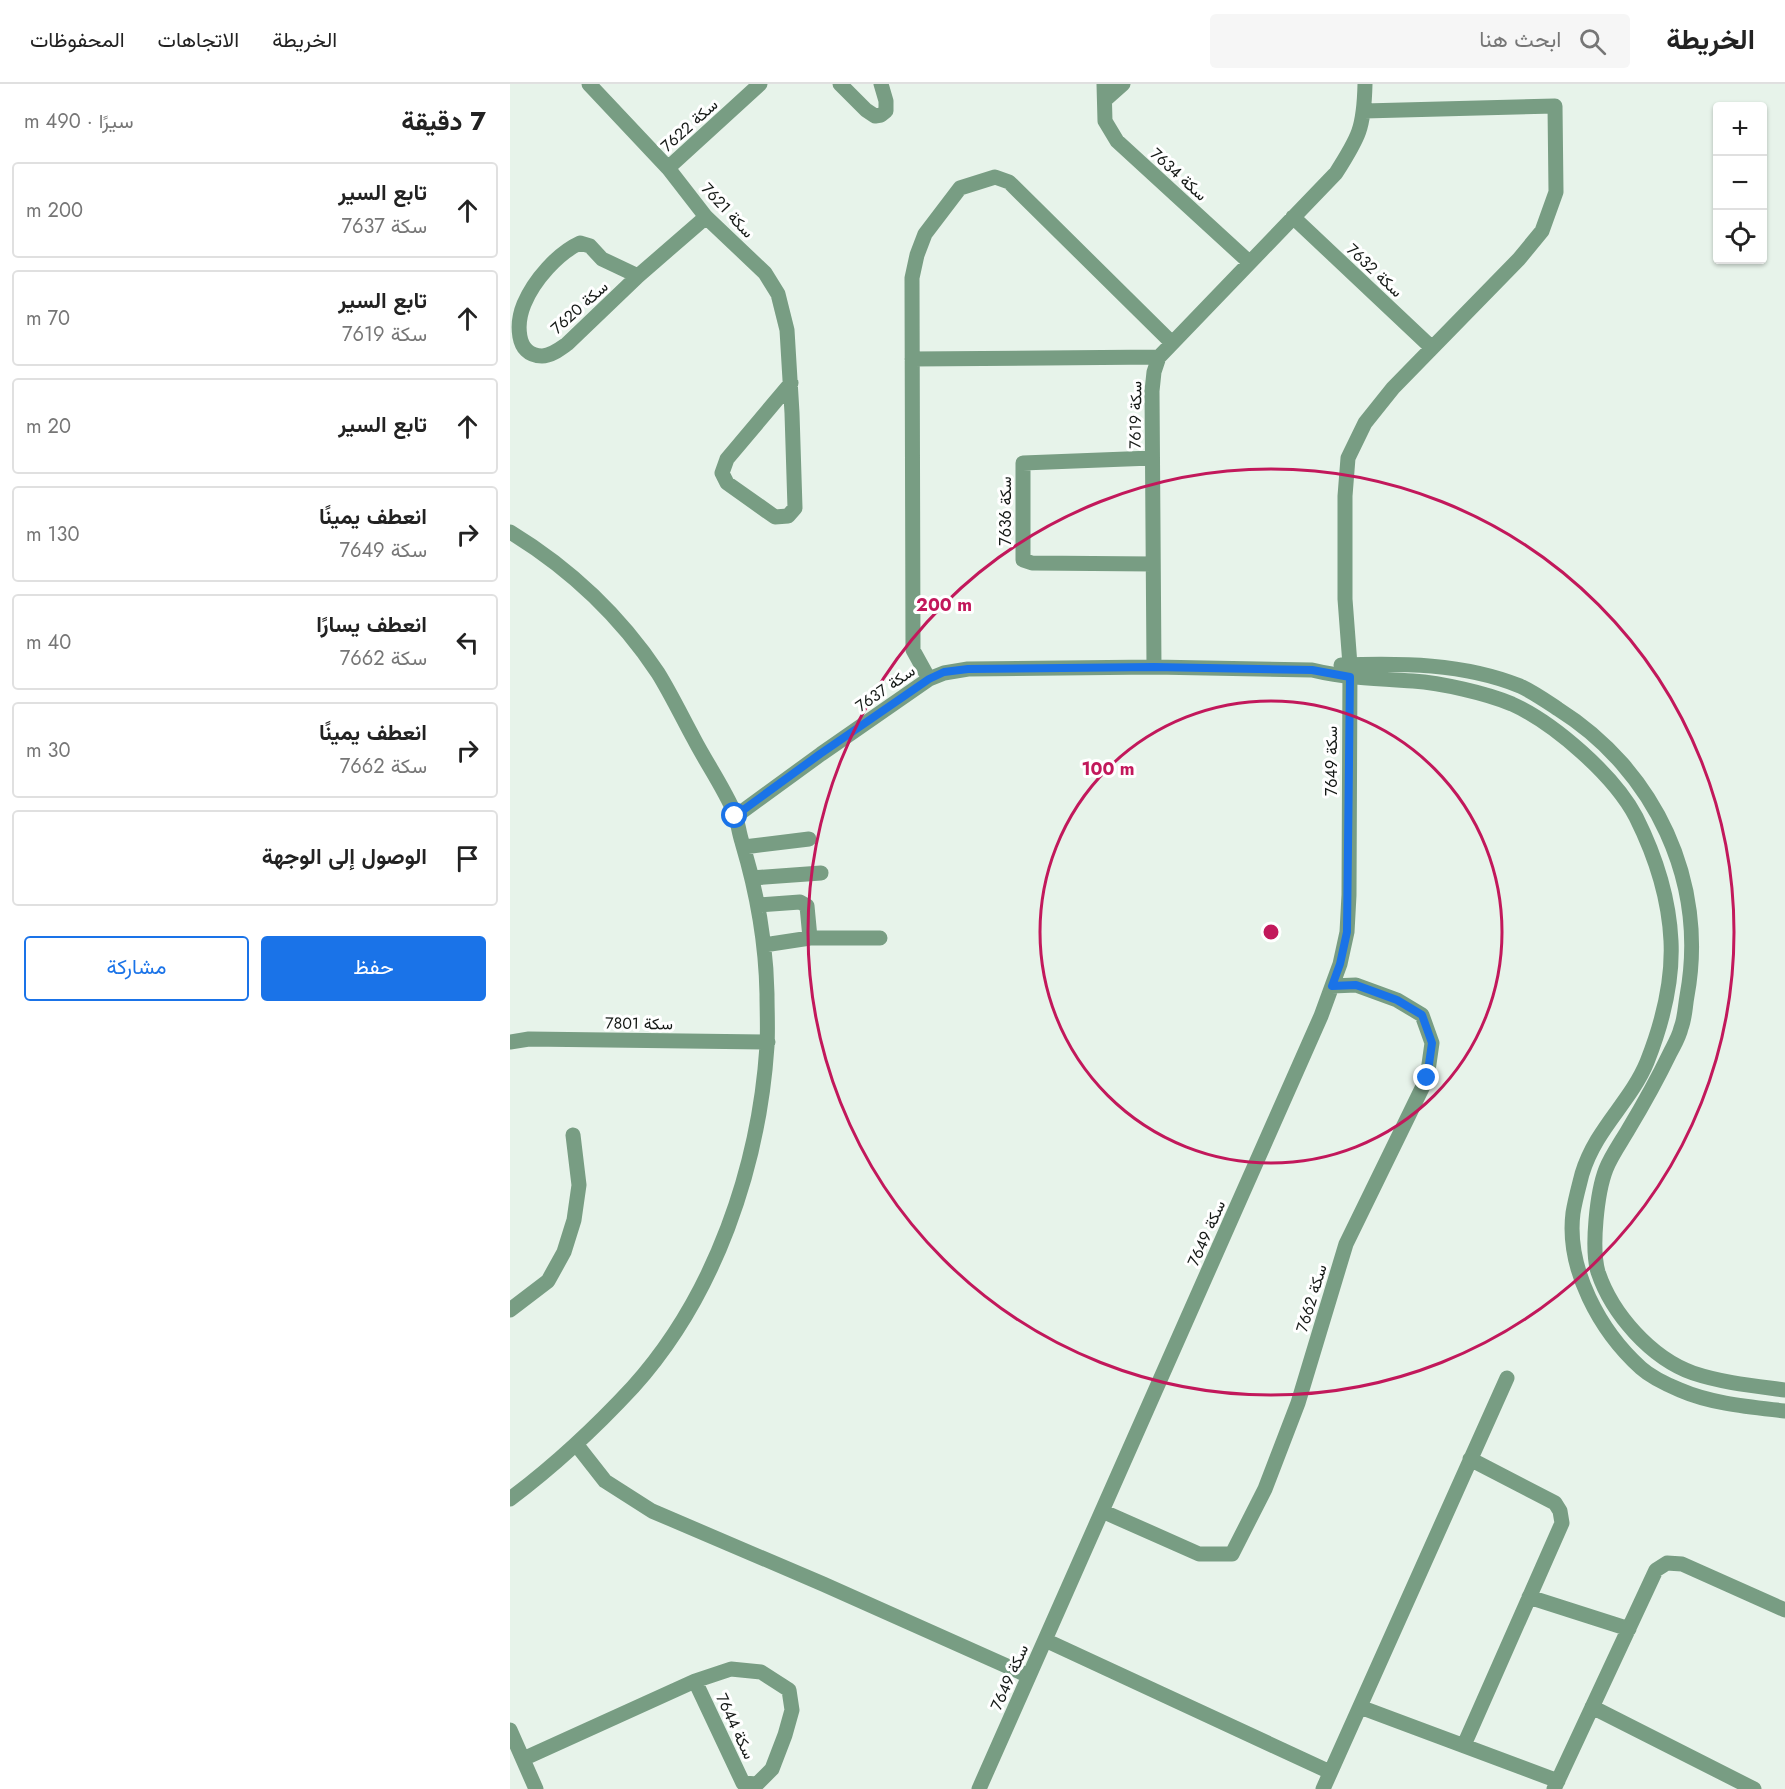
<!DOCTYPE html>
<html lang="ar">
<head>
<meta charset="utf-8">
<style>
  :root { --surface:#fff; --page:#f6f6f6; --text:#222; --muted:#767676; --line:#e0e0e0; --accent:#1a73e8 }
  body { margin:0; font-family:Jost,Vazirmatn,sans-serif; background:var(--page); color:var(--text); direction:rtl }
  .controls { position:absolute; right:18px; top:18px; display:grid; overflow:hidden; border-radius:6px; box-shadow:0 2px 4px #0004 }
  .controls button { width:54px; height:54px; display:grid; place-items:center; padding:0; border:0; border-bottom:2px solid var(--line); background:var(--surface); color:var(--text); font:30px sans-serif }
  .stop { position:absolute; width:18px; height:18px; margin:-14px; border:4px solid #1a73e8; border-radius:50%; background:#fff }
  .stop.end { background:#1a73e8; border-color:#fff; box-shadow:0 2px 6px #0008 }
  .list { margin:0; padding:0; list-style:none }
  h2 { display:flex; justify-content:space-between; align-items:center; height:78px; margin:0; padding:0 24px; font-size:26px }
  h2 small { font-size:20px; font-weight:400; color:var(--muted) }
  .list li { display:grid; grid-template-columns:39px 1fr auto; gap:18px; align-items:center; box-sizing:border-box; height:96px; margin:0 12px 12px; padding:0 12px; border:2px solid var(--line); border-radius:6px }
  .list b { display:block; font-size:22px; white-space:nowrap }
  .list p { margin:0; font-size:20px; white-space:nowrap; color:var(--muted) }
  .list em { font-size:20px; font-style:normal; color:var(--muted) }
  .actions { display:flex; gap:12px; padding:18px 24px }
  .actions a { flex:1; padding:14px 0; border:2px solid var(--accent); border-radius:6px; text-align:center; font-size:21px; color:var(--accent) }
  .actions .main { background:var(--accent); color:#fff }
  .icon { flex:none; width:33px; height:33px; fill:none; stroke:currentColor; stroke-width:2; stroke-linecap:round; stroke-linejoin:round }
  .map { position:relative; flex:none; width:1275px; height:1705px; overflow:hidden; direction:ltr }
  header { display:flex; align-items:center; gap:36px; box-sizing:border-box; height:84px; padding:0 30px; background:var(--surface); border-bottom:2px solid var(--line) }
  header strong { font-size:28px }
  nav { display:flex; gap:33px; margin-inline-start:auto; font-size:21px }
  .search { width:420px; height:54px; background:var(--page); display:flex; align-items:center; gap:15px; box-sizing:border-box; padding:0 21px; border-radius:6px; color:var(--muted); font-size:22px }
  main { display:flex }
  aside { flex:1; background:var(--surface) }
  .map>svg:first-child { display:block }
  .lines { fill:none; stroke-linecap:round; stroke-linejoin:round }
  .minor { stroke:#789d83; stroke-width:15 }
  .route { stroke:#1a73e8; stroke-width:8 }
  .ring { fill:none; stroke:#c2185b; stroke-width:3 }
  .labels { text-anchor:middle; stroke-width:6; stroke-linejoin:round; paint-order:stroke }
  .street-label { font-size:16px; fill:#151916; stroke:#fff }
  .centre { fill:#c2185b; stroke:#fff; stroke-width:3 }
  .ring-label { font-size:18px; text-anchor:middle; font-weight:bold; fill:#c2185b; stroke:#fff; stroke-width:6; stroke-linejoin:round; paint-order:stroke }
</style>
</head>
<body>
<header>
<strong>الخريطة</strong>
<div class="search"><svg class="icon" aria-label="search" viewBox="0 0 24 24"><circle cx="10" cy="10" r="6"/><path d="M15 15l6 6"/></svg>ابحث هنا</div>
<nav><a>الخريطة</a><a>الاتجاهات</a><a>المحفوظات</a></nav>
</header>
<main>
<div class="map">
<svg width="1275" height="1705" viewBox="0 0 1275 1705">
  <rect width="100%" height="100%" fill="#e7f3ea"/>
  <g class="lines">
    <path class="minor" d="M79,0L158,84L196,133L255,189L268,210L277,246L282,329L285,424L278,432L265,433L217,399L212,389L217,375L281,299
      M330,0L356,26L365,32L371,31L376,27V17L371,0
      M594,0L595,37L607,57L739,178
      M595,16L613,0
      M158,84L250,0
      M783,133L922,264
      M128,192L92,175L80,162L70,159C48,169 24,196 14,220C7,237 4,272 32,272C41,272 50,265 57,260L128,192L196,133
      M402,275L649,273
      M642,374L513,379V476L522,479L643,480
      M0,448C59,484 110,532 148,589C161,610 172,633 184,655C197,680 214,704 225,730C228,739 229,749 232,758C247,808 256,858 257,910C257,927 258,945 257,962C249,1083 205,1212 123,1303C85,1344 44,1382 0,1415
      M831,581C891,579 953,579 1010,602C1023,608 1036,617 1048,625C1145,686 1198,798 1177,912C1175,923 1175,934 1171,944C1169,953 1164,961 1160,969C1147,996 1133,1021 1118,1046C1111,1058 1101,1072 1096,1085C1087,1108 1081,1164 1088,1188C1102,1230 1141,1274 1183,1289C1213,1299 1245,1302 1275,1306
      M644,583L642,307L644,288L649,273L826,89C849,53 854,44 855,0
      M419,595L403,566L402,194L407,171L415,150L450,104L485,93L499,98L662,259
      M226,732L311,670L419,595L434,589L458,585L644,583L802,586C835,594 869,595 903,597C931,599 976,609 1002,620C1044,639 1104,691 1126,733C1145,771 1159,814 1161,857C1163,898 1152,940 1137,978C1120,1019 1086,1044 1072,1090C1069,1102 1065,1116 1063,1129C1056,1185 1090,1247 1131,1284C1141,1293 1158,1301 1170,1306C1202,1320 1241,1323 1275,1327
      M234,763L299,755
      M242,794L311,789
      M248,821L290,818L297,822L300,854H370
      M254,861L300,854
      M0,958L19,955L258,958
      M0,1226L38,1197L54,1168L64,1136L69,1101L63,1051
      M66,1360L95,1397L142,1427L313,1500L519,1592
      M592,1427L689,1470H722L755,1405L788,1319L836,1160L917,994L922,959L912,931L887,916L846,901L822,902
      M1019,1513L1119,1545
      M535,1556L820,1688
      M850,1623L1048,1697
      M1082,1623L1244,1705
      M0,1646L26,1705
      M954,1661L1052,1439L1050,1427L1045,1419L960,1375
      M13,1675L185,1597L221,1585L251,1588L279,1606L282,1626L275,1651L262,1685L247,1700L233,1699L185,1597
      M469,1705L811,932L830,880L837,848L839,811L840,581L835,515V412L838,374L855,339L883,304L1009,175L1032,147L1046,108L1045,22L854,27
      M813,1705L997,1294
      M1044,1705L1146,1486L1157,1479L1172,1480L1275,1526"/>
  </g>
  <g class="lines">
    <path class="route" d="M225,732L310,670L419,595L434,588L458,585L644,583L802,586L840,593L837,848L830,880L822,902L846,901L887,916L912,931L922,959L917,994"/>
  </g>
  <g class="ring">
    <circle cx="761" cy="848" r="231"/>
    <circle cx="761" cy="848" r="463"/>
  </g>
  <g class="labels">
    <g class="street-label">
      <text transform="translate(179 41) rotate(-42)" y="6">سكة 7622</text>
      <text transform="translate(669 90) rotate(42)" y="6">سكة 7634</text>
      <text transform="translate(218 126) rotate(47)" y="6">سكة 7621</text>
      <text transform="translate(865 186) rotate(43)" y="6">سكة 7632</text>
      <text transform="translate(69 223) rotate(-42)" y="6">سكة 7620</text>
      <text transform="translate(625 331) rotate(-89)" y="6">سكة 7619</text>
      <text transform="translate(495 427) rotate(-90)" y="6">سكة 7636</text>
      <text transform="translate(375 604) rotate(-35)" y="6">سكة 7637</text>
      <text transform="translate(821 677) rotate(-90)" y="6">سكة 7649</text>
      <text transform="translate(129 939) rotate(1)" y="6">سكة 7801</text>
      <text transform="translate(696 1149) rotate(-66)" y="6">سكة 7649</text>
      <text transform="translate(801 1214) rotate(-73)" y="6">سكة 7662</text>
      <text transform="translate(499 1593) rotate(-66)" y="6">سكة 7649</text>
      <text transform="translate(226 1642) rotate(65)" y="6">سكة 7644</text>
    </g>
  </g>
  <circle cx="761" cy="848" r="9" class="centre"/>
  <g class="ring-label">
    <text x="434" y="527">200 m</text>
    <text x="598" y="691">100 m</text>
  </g>
</svg>
<div class="controls">
<button>+</button>
<button>−</button>
<button><svg class="icon" aria-label="locate" viewBox="0 0 24 24"><circle cx="12" cy="12" r="6"/><path d="M12 2v4M12 18v4M2 12h4M18 12h4"/></svg></button>
</div>
<div class="stop" style="left:225px;top:732px"></div>
<div class="stop end" style="left:917px;top:994px"></div>
</div>
<aside>
<h2>7 دقيقة<small>سيرًا · 490 m</small></h2>
<ul class="list">
<li><svg class="icon" aria-label="ahead" viewBox="0 0 24 24"><path d="M12 20V5M6 11l6-6 6 6"/></svg><div><b>تابع السير</b><p>سكة 7637</p></div><em>200 m</em></li>
<li><svg class="icon" aria-label="ahead" viewBox="0 0 24 24"><path d="M12 20V5M6 11l6-6 6 6"/></svg><div><b>تابع السير</b><p>سكة 7619</p></div><em>70 m</em></li>
<li><svg class="icon" aria-label="ahead" viewBox="0 0 24 24"><path d="M12 20V5M6 11l6-6 6 6"/></svg><div><b>تابع السير</b></div><em>20 m</em></li>
<li><svg class="icon" aria-label="right" viewBox="0 0 24 24"><path d="M7 20v-9h11M14 6l5 5-5 5"/></svg><div><b>انعطف يمينًا</b><p>سكة 7649</p></div><em>130 m</em></li>
<li><svg class="icon" aria-label="left" viewBox="0 0 24 24"><path d="M17 20v-9H6M10 6l-5 5 5 5"/></svg><div><b>انعطف يسارًا</b><p>سكة 7662</p></div><em>40 m</em></li>
<li><svg class="icon" aria-label="right" viewBox="0 0 24 24"><path d="M7 20v-9h11M14 6l5 5-5 5"/></svg><div><b>انعطف يمينًا</b><p>سكة 7662</p></div><em>30 m</em></li>
<li><svg class="icon" aria-label="arrive" viewBox="0 0 24 24"><path d="M6 21V4h12l-3 4 3 4H6"/></svg><div><b>الوصول إلى الوجهة</b></div></li>
</ul>
<div class="actions"><a class="main">حفظ</a><a>مشاركة</a></div>
</aside>
</main>
</body>
</html>
